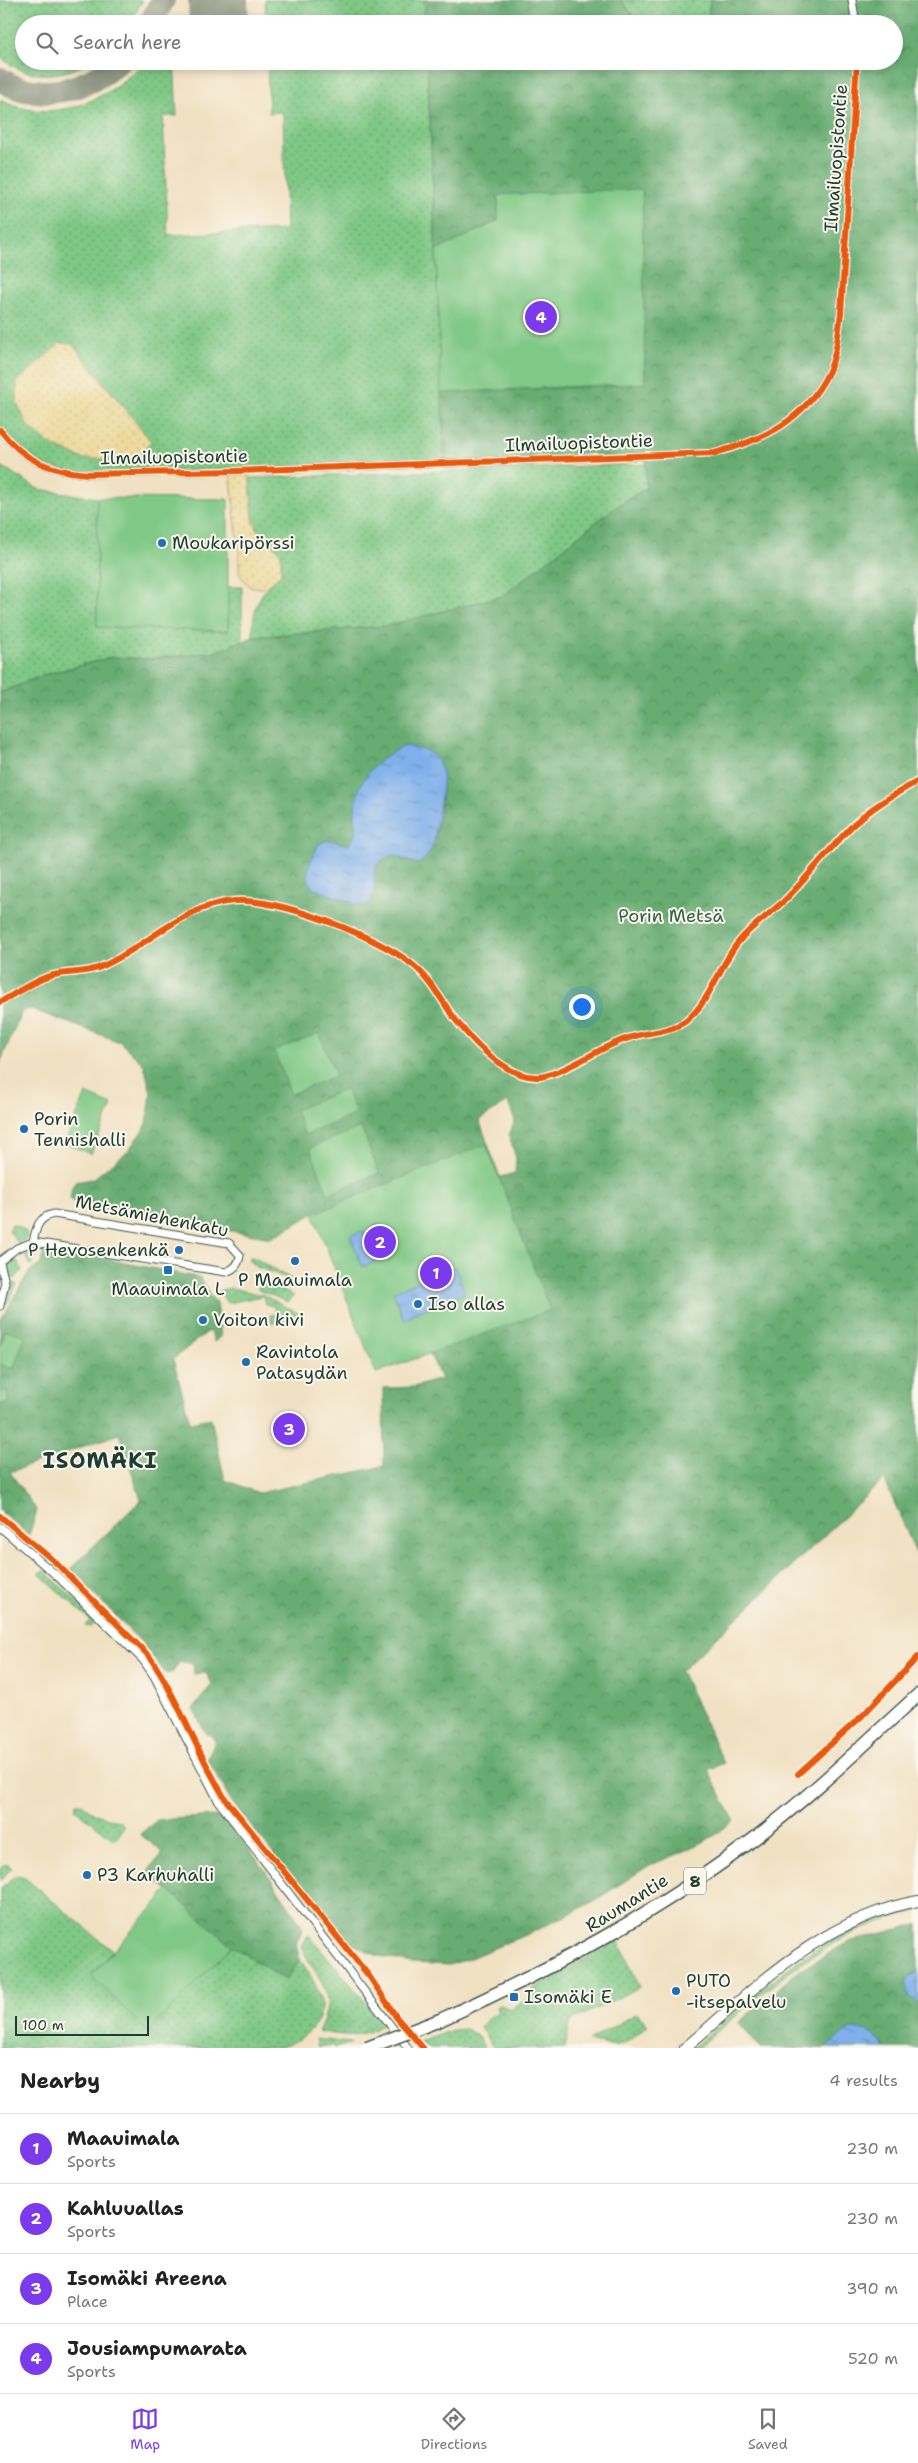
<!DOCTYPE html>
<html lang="en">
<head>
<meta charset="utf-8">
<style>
  :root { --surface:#fff; --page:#f2f2f2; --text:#222; --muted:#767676; --line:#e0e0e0; --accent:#7c3aed }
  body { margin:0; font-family:"Shantell Sans",sans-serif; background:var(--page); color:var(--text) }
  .scale { position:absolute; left:15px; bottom:12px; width:134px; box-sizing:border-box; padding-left:5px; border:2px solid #1f3d34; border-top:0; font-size:14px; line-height:18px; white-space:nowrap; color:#1f3d34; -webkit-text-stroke:4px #fbf7ec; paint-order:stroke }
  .you { position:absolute; left:581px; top:1006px; width:18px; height:18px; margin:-12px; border:4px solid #fff; border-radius:50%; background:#1a73e8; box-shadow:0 0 0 8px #1a73e833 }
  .badge { display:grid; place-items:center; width:32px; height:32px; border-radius:50%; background:var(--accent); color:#fff; font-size:16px; font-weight:700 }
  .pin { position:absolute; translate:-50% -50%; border:2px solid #fff; box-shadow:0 1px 5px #0006 }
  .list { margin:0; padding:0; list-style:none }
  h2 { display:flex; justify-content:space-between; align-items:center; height:65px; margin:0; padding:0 20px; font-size:21px }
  h2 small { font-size:16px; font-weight:400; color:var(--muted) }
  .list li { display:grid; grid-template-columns:32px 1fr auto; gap:15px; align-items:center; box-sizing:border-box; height:70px; padding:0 20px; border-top:1px solid var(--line) }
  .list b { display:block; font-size:19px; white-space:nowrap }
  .list p { margin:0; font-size:16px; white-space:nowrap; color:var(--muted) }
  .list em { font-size:16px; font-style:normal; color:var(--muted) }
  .icon { flex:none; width:28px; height:28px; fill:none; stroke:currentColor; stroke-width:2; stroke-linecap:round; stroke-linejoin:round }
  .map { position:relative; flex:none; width:918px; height:2048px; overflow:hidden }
  .search { position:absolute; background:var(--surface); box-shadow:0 2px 8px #0003; left:15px; right:15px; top:15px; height:55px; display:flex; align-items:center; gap:12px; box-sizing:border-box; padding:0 18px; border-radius:28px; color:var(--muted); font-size:19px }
  .sheet { height:345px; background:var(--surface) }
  nav { display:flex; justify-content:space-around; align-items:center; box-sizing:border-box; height:70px; border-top:1px solid var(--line); background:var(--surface); font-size:14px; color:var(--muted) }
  nav a { display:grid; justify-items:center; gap:2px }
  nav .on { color:var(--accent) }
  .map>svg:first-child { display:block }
  .grass { fill:url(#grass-dots); stroke:#4f825c }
  .forest { fill:url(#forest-crowns); stroke:#437453; fill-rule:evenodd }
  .sand { fill:url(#sand-dots); stroke:#868c69 }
  .garden { fill:#7fc885; stroke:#4f825c }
  .water { fill:url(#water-ripples); stroke:#507690 }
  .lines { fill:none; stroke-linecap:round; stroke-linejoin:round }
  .taxiway { stroke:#888f7c; stroke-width:24 }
  .runway { stroke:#888f7c; stroke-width:60 }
  .street-casing { stroke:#3e5649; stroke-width:9 }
  .secondary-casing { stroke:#3e5649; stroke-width:12 }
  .highway-casing { stroke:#3e5649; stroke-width:15 }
  .street { stroke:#fff; stroke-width:7 }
  .secondary { stroke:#fff; stroke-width:10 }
  .highway { stroke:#fff; stroke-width:12 }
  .highway-bridge-casing { stroke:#3e5649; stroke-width:15; stroke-linecap:butt }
  .highway-bridge { stroke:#fff; stroke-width:12 }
  .cycleway-casing { stroke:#fbf7ec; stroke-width:9 }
  .cycleway { stroke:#e8590c; stroke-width:6 }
  .poi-dot { fill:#1f6fb2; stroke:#fbf7ec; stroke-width:2 }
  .labels { text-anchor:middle; stroke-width:4; stroke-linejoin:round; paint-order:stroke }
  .shield { fill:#fbf7ec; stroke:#61756b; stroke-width:1 }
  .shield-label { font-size:16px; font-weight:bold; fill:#1f3d34 }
  .street-label { font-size:18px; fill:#1f3d34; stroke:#fbf7ec }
  .poi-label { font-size:18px; fill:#1f3d34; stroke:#fbf7ec; text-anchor:start }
  .park-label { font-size:18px; fill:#376048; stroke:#fbf7ec }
  .district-label { font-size:22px; font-weight:bold; letter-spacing:1px; fill:#1f3d34; stroke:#fbf7ec }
</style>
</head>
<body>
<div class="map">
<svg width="918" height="2048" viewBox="0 0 918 2048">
  <defs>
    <pattern id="grass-dots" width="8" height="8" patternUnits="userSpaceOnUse" patternTransform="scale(1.25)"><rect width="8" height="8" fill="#7fc885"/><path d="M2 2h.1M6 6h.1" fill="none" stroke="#67a46e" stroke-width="1.8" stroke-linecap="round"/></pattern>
    <pattern id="forest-crowns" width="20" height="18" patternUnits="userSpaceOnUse" patternTransform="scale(1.25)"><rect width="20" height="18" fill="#67ac72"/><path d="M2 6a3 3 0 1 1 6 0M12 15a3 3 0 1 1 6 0" fill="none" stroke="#548d5e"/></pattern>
    <pattern id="sand-dots" width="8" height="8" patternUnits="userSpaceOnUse" patternTransform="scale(1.25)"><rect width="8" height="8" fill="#eeda9e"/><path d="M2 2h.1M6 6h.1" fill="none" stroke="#ccbc89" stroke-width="1.8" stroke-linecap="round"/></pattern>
    <pattern id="water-ripples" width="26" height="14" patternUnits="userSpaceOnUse" patternTransform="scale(1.25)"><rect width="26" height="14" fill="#80b0eb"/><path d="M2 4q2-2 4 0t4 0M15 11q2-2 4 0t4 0" fill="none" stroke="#6890bf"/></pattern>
  </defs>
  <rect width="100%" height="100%" fill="#fbf7ec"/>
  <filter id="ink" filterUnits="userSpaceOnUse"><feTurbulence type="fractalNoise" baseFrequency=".02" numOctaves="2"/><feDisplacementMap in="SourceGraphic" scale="10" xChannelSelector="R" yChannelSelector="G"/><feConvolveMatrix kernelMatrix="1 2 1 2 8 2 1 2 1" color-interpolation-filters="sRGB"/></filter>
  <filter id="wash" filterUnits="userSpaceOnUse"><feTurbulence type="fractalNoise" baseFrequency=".0096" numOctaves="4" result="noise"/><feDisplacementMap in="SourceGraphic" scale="20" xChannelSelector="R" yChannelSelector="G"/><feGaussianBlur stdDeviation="1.12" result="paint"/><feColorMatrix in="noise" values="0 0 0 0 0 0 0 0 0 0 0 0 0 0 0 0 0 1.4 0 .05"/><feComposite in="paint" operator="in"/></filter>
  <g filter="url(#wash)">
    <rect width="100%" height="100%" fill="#f1e1c3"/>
    <path class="grass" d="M0,0H143L128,24H24V61H90C63,79 23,80 0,56Z
      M265,0H424L426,24H266Z
      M621,0H710L708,24H639Z
      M145,61H174L177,116H163L168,235L286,230L283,112L269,113L267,61H427L445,462L85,474L43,465L0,430V100C53,126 108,101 145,61Z
      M646,464V488L613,509L503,596L385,626L253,637C252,607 259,593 281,574V553L259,533L253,519L250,478Z
      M0,465L38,489L97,498V627L228,631V587H242V641L215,652L147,659L113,657L43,675L0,693Z
      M12,1224L25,1230L27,1234L26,1239L18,1243L9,1231Z
      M39,1249L31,1265H29L24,1254Z
      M15,1257L22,1270L16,1278H6L8,1264Z
      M250,1257L255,1258L293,1280L257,1267L248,1259Z
      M260,1282L277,1286L294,1296L288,1302L258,1290Z
      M7,1284H17L8,1303L5,1301Z
      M231,1288L263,1295L302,1315L272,1323L270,1315L276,1314L274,1306L265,1304L263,1296L227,1303L219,1291Z
      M44,1570L95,1618L96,1621L91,1627L85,1626L90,1620L39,1574Z
      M77,1803H80L96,1814L121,1822L124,1827L117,1838L113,1839L75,1809Z
      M6,1864L12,1868L0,1880V1870Z
      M16,1875L25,1878L113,1951L91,1976L148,2031L232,1946L286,1980L300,1959C307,1970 316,1983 320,1997C328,2023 300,2043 277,2048H0V1887L7,1884Z
      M918,1907V1911C829,1929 765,1991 698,2048H692C764,1988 823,1926 918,1907Z
      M308,1934L384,2024C361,2038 344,2037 318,2031C340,1992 317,1981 302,1947Z
      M618,1940L640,1987L571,2021L564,2048H494L480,2028L489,2017L498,2012L496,2007L501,2005L510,2009L534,1996L533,1989Z
      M637,2013L648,2025C622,2048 622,2048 588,2041Z
      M466,2029L478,2037L485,2048H428L420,2042L453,2030Z
      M316,2039L352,2043L335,2048L332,2045L318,2047Z"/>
    <path class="forest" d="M424,0H621L639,24H426Z
      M710,0H918V1558L884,1479L681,1671L724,1763L708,1770L734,1820L714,1836L678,1854L648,1866L591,1903L537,1930L468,1959L449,1965L411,1963L376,1955L346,1941L335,1931L232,1802L207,1758L215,1742L212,1736L206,1734L193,1709L212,1684L206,1673L194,1674L193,1664L180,1661L173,1672L166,1674L141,1642L70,1569L141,1500L119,1434L10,1472L37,1511L29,1535L0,1511V1404L8,1403L7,1391L0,1392V1364L13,1369L6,1330L0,1347V1321L29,1272L41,1264L45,1247L201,1278L209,1295L217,1303L221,1336L214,1342L211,1331L206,1333L173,1359L190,1422L211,1418L225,1480L259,1493L384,1466L383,1388L413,1387L441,1379L430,1354L441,1342L313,1214L271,1238L77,1204L70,1199L72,1187L75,1182L93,1179L128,1151L147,1124L151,1093L144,1065L120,1042L31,1009L22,1011L0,1063V693L43,675L113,657L147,659L215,652L253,637L385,626L503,596L613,509L646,488V456L445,462L441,393L645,384L642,190L498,195V220L436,251L427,61H894V24H708ZM406,746C462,752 437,808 435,845L411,863L392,855C374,862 372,874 375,892L357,905L313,888L337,843L349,845L356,835V827ZM319,1033L336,1076L291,1094L275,1051ZM508,1102L515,1121L509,1135L516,1158L515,1173L500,1177L479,1120ZM361,1127L379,1173L328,1194L310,1148Z
      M215,1816L227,1821L265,1870L303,1928L296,1944L300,1959L286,1980L232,1946L147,1872L163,1853L140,1834L157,1820Z
      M918,1924V1972L913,1973L906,1982L918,2003V2048H885L882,2041L841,2035L827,2048H761L738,2023L797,1972L848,1942Z"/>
    <path class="sand" d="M60,343L72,344L151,441L132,464L122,462L119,459H84L53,446L28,426L17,403V382Z
      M249,470L253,519L259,533L281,553V574L264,588L250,587L239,574V553L230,471Z"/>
    <path class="garden" d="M642,189L645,383L441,393L436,251L498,221V195Z
      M97,498L228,499V631L97,627Z
      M319,1033L336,1076L291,1094L274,1051Z
      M346,1089L356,1114L305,1135L295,1110Z
      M86,1094L112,1105L91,1154L65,1143Z
      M361,1127L379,1173L328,1194L310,1148Z
      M486,1144L550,1310L376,1373L313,1214Z
      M6,1330L25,1336L13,1369L0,1364V1347Z
      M7,1391L8,1403L0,1404V1392Z
      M168,1890L232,1946L148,2032L91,1976Z"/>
    <path class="water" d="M406,746C455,751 442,786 437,820C434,839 436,852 418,864L392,855C360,868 385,887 367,905H358L313,888C302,874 312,858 319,844L328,840L349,845C359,831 354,828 355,812C356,778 377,758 406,746Z
      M378,1224L391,1256L382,1260L369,1228Z
      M363,1231L375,1262L363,1267L350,1236Z
      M455,1267L465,1293L412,1314V1316L404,1320L393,1292Z
      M918,1972V2003L910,1997L906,1982L909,1977Z
      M852,2029C865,2030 879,2035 885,2048H827L841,2035Z"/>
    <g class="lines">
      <path class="taxiway" d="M150,24L163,0
        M0,79C38,104 88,90 119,61"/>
      <path class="runway" d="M218,0L219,24"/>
    </g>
  </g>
  <g filter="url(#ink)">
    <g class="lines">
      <defs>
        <path id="street" d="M852,0L856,24
          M0,430C24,461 50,471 87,474L238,471L715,453C763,440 804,421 828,373C837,355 838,333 841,313L857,61
          M0,1261L17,1248L33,1242L226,1272C234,1269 239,1265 240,1255L229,1243L54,1214C38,1217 36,1228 33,1242
          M0,1263L5,1282L0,1306
          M0,1527L56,1575L143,1660L154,1676L219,1802L408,2048"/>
        <path id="secondary" d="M685,2048C755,1988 823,1918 918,1901"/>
        <path id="highway" d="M440,2020C552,1969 661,1911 759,1835C815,1792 866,1742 918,1695"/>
      </defs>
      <use href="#street" class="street-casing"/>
      <use href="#secondary" class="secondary-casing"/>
      <use href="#highway" class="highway-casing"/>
      <use href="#street" class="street"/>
      <use href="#secondary" class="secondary"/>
      <use href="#highway" class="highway"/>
      <defs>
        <path id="highway-bridge" d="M367,2048L440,2020"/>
      </defs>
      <use href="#highway-bridge" class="highway-bridge-casing"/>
      <use href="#highway-bridge" class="highway-bridge"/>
      <defs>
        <path id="cycleway" d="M0,430C24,461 50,471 87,474L238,471L715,453C763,440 804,421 828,373C837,355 838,333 841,313L857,61
          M0,1002C15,994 33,981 50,976C68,971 88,974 105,965C148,945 185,904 235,901C279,898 379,937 413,965C432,980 443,1004 458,1023C476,1045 513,1084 545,1076C576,1068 601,1045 632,1037C649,1032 671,1032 686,1021C708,1003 717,974 732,951C745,930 767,917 785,900C809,876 829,849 853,825C872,807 895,794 918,781
          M0,1516L55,1562L149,1656C180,1701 197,1754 226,1800L369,1976L397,2018L423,2048
          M798,1774L863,1715L918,1657"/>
      </defs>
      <use href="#cycleway" class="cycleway-casing"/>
      <use href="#cycleway" class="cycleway"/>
    </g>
  </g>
  <g class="poi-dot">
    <circle cx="162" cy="543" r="5"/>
    <circle cx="24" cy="1129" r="5"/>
    <circle cx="179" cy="1250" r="5"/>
    <circle cx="295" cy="1261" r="5"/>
    <rect x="163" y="1265" width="10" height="10" rx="2.5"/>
    <circle cx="418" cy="1304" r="5"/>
    <circle cx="203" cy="1320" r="5"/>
    <circle cx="246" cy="1362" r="5"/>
    <circle cx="87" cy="1875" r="5"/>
    <circle cx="676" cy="1991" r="5"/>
    <rect x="509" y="1992" width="10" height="10" rx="2.5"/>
  </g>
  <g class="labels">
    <rect class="shield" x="684" y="1867.5" width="22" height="27" rx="4"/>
    <g class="shield-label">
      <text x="695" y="1887">8</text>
    </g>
    <g class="street-label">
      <text transform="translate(836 158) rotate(-86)" y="6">Ilmailuopistontie</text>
      <text transform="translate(579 443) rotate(-2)" y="6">Ilmailuopistontie</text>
      <text transform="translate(174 457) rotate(-1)" y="6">Ilmailuopistontie</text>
      <text transform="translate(152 1216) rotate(11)" y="6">Metsämiehenkatu</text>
      <text transform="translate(627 1903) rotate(-32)" y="6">Raumantie</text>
    </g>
    <g class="poi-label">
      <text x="172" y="549">Moukaripörssi</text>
      <text x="34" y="1125">Porin<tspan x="34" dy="21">Tennishalli</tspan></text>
      <text x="169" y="1256" text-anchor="end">P Hevosenkenkä</text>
      <text x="295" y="1286" text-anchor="middle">P Maauimala</text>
      <text x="168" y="1295" text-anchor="middle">Maauimala L</text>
      <text x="428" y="1310">Iso allas</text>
      <text x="213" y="1326">Voiton kivi</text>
      <text x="256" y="1358">Ravintola<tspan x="256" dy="21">Patasydän</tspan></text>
      <text x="97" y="1881">P3 Karhuhalli</text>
      <text x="686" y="1987">PUTO<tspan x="686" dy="21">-itsepalvelu</tspan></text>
      <text x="524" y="2003">Isomäki E</text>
    </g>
    <g class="park-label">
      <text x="671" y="922">Porin Metsä</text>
    </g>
    <g class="district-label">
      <text x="100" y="1468">ISOMÄKI</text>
    </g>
  </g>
</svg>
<div class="scale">100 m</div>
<div class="you"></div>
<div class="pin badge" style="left:436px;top:1273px">1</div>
<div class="pin badge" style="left:380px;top:1242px">2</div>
<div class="pin badge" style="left:289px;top:1429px">3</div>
<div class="pin badge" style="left:541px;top:317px">4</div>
<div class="search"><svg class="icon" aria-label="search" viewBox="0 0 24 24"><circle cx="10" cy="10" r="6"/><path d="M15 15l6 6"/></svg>Search here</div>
</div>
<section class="sheet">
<h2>Nearby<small>4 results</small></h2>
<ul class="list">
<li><span class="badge">1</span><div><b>Maauimala</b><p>Sports</p></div><em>230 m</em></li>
<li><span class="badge">2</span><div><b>Kahluuallas</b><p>Sports</p></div><em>230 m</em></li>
<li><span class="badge">3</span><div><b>Isomäki Areena</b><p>Place</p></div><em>390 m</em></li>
<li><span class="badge">4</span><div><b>Jousiampumarata</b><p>Sports</p></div><em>520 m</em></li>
</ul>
</section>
<nav>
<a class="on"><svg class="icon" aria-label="map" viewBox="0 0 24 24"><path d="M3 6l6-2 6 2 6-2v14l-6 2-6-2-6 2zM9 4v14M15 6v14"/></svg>Map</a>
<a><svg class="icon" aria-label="directions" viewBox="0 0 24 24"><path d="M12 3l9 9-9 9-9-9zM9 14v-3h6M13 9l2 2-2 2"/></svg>Directions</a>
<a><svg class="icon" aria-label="saved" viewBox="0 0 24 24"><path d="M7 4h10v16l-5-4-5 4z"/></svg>Saved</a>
</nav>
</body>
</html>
